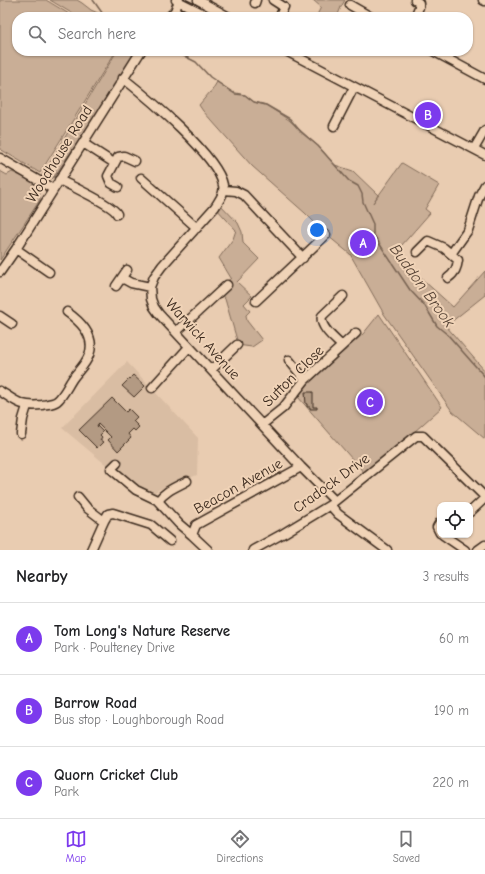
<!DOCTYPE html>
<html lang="en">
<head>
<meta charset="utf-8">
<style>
  :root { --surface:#fff; --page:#f6f6f6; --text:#202124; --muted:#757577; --line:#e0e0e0; --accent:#7c3aed }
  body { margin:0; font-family:"Comic Neue",sans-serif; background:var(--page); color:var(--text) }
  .controls { position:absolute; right:12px; bottom:12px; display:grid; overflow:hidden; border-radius:8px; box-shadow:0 1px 3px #0004 }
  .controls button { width:36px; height:36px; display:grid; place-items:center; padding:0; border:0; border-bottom:1px solid var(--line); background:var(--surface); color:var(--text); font:20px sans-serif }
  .you { position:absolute; left:317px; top:230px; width:14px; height:14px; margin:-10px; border:3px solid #fff; border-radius:50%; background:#1a73e8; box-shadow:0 0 0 6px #1a73e833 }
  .badge { display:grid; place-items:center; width:26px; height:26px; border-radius:50%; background:var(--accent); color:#fff; font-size:13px; font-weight:700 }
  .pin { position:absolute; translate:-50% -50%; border:2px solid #fff; box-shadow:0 1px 4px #0006 }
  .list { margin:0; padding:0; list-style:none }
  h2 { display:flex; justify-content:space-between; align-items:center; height:52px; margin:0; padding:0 16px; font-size:17px }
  h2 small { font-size:13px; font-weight:400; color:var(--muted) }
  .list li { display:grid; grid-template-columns:26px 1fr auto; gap:12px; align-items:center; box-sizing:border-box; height:72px; padding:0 16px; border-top:1px solid var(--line) }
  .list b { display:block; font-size:15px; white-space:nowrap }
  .list p { margin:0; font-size:13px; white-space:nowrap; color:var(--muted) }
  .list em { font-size:13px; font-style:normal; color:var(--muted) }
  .icon { flex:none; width:22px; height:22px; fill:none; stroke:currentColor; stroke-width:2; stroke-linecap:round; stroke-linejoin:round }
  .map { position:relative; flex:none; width:485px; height:550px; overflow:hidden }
  .search { position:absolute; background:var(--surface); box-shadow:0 1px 3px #0004; left:12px; right:12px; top:12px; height:44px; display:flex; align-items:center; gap:10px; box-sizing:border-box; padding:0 14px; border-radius:16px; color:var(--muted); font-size:15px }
  .sheet { height:268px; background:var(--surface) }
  nav { display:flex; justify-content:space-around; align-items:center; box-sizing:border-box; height:56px; border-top:1px solid var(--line); background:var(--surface); font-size:11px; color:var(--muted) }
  nav a { display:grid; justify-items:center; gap:2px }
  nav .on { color:var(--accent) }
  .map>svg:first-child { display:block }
  .built { fill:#d9bda3 }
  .green { fill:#c9ae96; stroke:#826c5a }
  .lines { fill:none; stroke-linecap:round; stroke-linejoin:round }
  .stream { stroke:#776251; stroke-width:1.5 }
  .building { fill:#b39a83; stroke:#3b2a1e }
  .minor-casing { stroke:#3b2a1e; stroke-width:11 }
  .minor { stroke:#f0d3b7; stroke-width:8 }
  .labels { text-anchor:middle; stroke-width:4; stroke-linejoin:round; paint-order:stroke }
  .street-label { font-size:15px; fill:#3b2a1e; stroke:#f0d3b7 }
  .water-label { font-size:16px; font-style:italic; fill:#544133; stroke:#f0d3b7 }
</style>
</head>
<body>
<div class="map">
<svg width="485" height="550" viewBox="0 0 485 550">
  <rect width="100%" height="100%" fill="#e9ccb1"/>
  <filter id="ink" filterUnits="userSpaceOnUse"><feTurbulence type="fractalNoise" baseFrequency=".025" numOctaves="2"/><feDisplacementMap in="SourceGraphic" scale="8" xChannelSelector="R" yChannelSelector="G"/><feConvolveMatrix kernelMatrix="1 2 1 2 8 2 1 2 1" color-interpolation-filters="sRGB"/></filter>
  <g filter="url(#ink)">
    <path class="built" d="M127,362L198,438L197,475L158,490L147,499L62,428Z"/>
    <path class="green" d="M0,0H46L74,17H17V51H116L40,173L0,149Z
      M50,0H77L82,3L91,10L107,17H78Z
      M313,0H345L341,7L337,17H316L321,7Z
      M117,51H139L54,177L48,180L41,177Z
      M217,82L232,92L245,95L254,102L266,105L289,120L320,148L335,165L353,171L378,195L373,203L402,163L439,185L425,209L430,213L394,254L404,256L423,280L453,307L485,271V295L446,326L485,371V439L452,411L384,314L350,254L328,236L305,213L252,166L203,111L199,105L210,92H211Z
      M0,171L7,175L12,172C18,175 35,181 38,187C40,191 40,196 40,200L0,260Z
      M218,202L238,223L242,232L243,243L259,259L237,282L252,296L244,304L250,311L246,315L247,321L262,340L252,347L237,345V340L225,299L219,292L225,283L231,278L219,258L233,239L236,230L215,207Z
      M379,314L442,407L366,475L298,397L306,386L363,334Z"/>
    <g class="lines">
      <path class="stream" d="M93,0L105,17
        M178,51L182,55L196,62L210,77L235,94L245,95L254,102L266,105L290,119L301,132L318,146L349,181L358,186L362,194L363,202L373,224V234L410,290L425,306L437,326L448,335L485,377"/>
    </g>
    <path class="building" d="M133,375L145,386L134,397L122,386Z
      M305,392H313V407H317V409H310V407H307V404H306Z
      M112,398L126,412L129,409L137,417L133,421L139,427L135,431L133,429L128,434L131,438L118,451L108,440L111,437L98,424L97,426L103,432L100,435L102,437L100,440L103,442L97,448L79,430Z"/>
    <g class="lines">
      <defs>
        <path id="minor" d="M176,0L210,17
          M198,0L229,17
          M273,0L284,7L280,16L282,17
          M483,0L485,1
          M255,3L256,0
          M350,5L371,17
          M169,17L175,11L179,0
          M415,17L419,7V3L415,0
          M286,51L485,155
          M433,51L485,79
          M123,78C147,97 218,156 223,185C225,194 219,200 215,207L162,266L154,277L150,287L151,299L154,307L159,314L301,467L335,501
          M334,126L354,87
          M83,143L114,163
          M474,149L485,130
          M0,158L53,189
          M141,178L197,228
          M59,180C70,185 114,206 117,214
          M118,187L111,183L108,176L118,157L124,156L135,161
          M224,190L236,191L244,195L303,258
          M16,249L49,272
          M417,252L428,241L444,248L458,260C457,268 455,273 448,278
          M451,254L468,230L479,196L485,185
          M0,272L16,249L141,51
          M122,278L131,283L150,287
          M116,286L127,270
          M256,301L326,235
          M0,316L12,324
          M176,332L227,285
          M342,346C335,339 319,327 322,316L343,296
          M289,360L305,380
          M211,370L237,345
          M152,388L189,347
          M0,391C17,402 21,407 42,405C47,404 53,404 57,401C64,395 68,385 73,378C78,371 86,364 89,355C96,337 81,322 67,312
          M263,424L283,408L305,380L356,333
          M21,434L23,419L27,406
          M117,463L111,469L136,490L157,500L179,524L192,535
          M78,497L87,508L104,521
          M158,501C165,491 176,487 187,481
          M330,505L338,514L387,550
          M470,512L485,498
          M440,522L437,527L440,533
          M443,535L465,550
          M91,550L104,521L108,514L113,513L151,525L170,541
          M208,550L192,535L196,525L301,467
          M253,550L284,533L330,505L416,436H423L485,497
          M478,550L485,545"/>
      </defs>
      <use href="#minor" class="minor-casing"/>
      <use href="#minor" class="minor"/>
    </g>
  </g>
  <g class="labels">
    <g class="street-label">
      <text transform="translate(59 154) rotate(-58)" y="5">Woodhouse Road</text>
      <text transform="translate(203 339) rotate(48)" y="5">Warwick Avenue</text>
      <text transform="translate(293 376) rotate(-45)" y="5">Sutton Close</text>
      <text transform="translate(331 483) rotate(-36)" y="5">Cradock Drive</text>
      <text transform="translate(238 486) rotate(-29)" y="5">Beacon Avenue</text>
    </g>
    <g class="water-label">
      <text transform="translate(423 285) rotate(54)" y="6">Buddon Brook</text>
    </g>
  </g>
</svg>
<div class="controls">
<button><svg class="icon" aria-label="locate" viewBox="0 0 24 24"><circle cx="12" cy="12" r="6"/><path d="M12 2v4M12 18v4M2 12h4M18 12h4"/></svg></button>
</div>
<div class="you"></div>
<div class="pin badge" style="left:363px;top:243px">A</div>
<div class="pin badge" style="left:428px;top:115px">B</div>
<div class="pin badge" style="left:370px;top:402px">C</div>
<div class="search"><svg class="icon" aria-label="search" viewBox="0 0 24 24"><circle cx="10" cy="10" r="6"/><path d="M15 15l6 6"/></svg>Search here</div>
</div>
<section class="sheet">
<h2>Nearby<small>3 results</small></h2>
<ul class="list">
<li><span class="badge">A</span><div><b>Tom Long's Nature Reserve</b><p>Park · Poulteney Drive</p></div><em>60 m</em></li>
<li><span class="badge">B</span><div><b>Barrow Road</b><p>Bus stop · Loughborough Road</p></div><em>190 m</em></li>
<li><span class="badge">C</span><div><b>Quorn Cricket Club</b><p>Park</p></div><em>220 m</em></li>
</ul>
</section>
<nav>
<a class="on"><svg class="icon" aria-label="map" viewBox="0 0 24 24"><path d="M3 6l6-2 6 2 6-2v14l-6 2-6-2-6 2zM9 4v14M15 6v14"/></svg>Map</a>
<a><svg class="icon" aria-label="directions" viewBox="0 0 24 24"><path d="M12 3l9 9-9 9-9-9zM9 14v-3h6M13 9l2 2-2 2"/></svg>Directions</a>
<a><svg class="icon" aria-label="saved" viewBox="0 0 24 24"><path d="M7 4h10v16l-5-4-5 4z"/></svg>Saved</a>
</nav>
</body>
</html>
